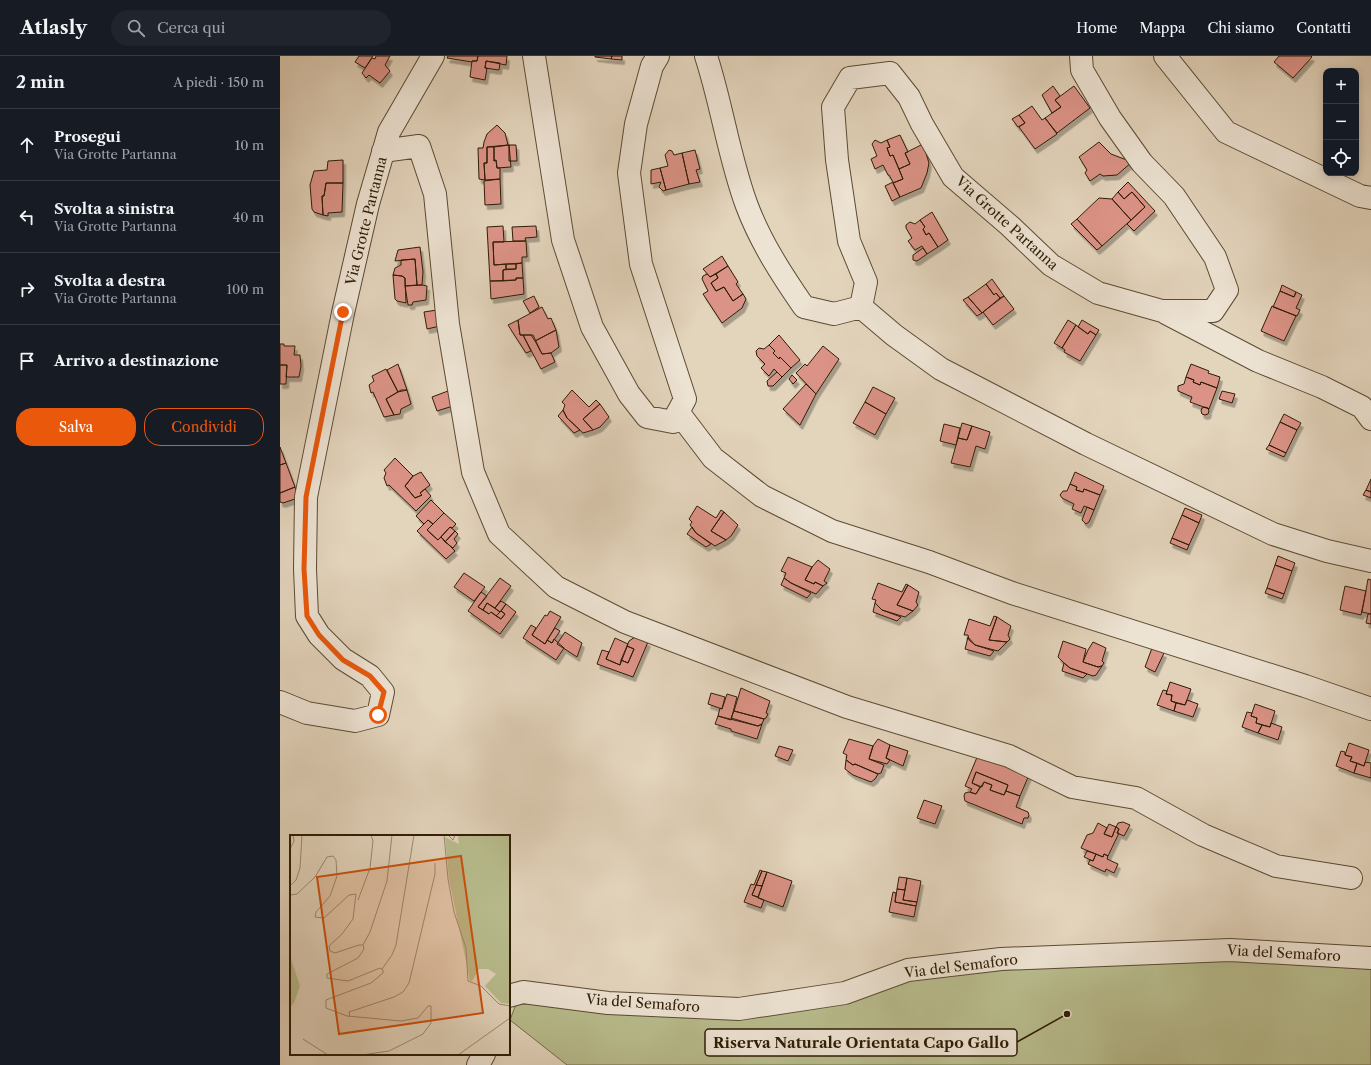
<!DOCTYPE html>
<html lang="it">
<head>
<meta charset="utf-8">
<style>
  :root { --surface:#171b24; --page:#20242c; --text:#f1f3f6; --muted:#9ea1a6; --line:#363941; --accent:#ea580c }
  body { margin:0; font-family:"Libre Caslon Text",serif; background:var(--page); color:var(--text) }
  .controls { position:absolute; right:12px; top:12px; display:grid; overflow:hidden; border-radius:8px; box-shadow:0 2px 10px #0003 }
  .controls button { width:36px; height:36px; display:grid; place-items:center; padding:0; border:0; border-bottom:1px solid var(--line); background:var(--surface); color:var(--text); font:20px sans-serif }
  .stop { position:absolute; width:12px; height:12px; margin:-9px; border:3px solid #ea580c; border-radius:50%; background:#fff }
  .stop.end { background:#ea580c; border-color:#fff; box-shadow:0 1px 4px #0008 }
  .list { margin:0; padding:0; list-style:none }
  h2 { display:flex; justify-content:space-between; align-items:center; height:52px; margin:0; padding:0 16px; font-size:17px }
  h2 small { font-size:13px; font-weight:400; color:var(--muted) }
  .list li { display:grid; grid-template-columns:26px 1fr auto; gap:12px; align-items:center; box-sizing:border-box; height:72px; padding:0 16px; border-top:1px solid var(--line) }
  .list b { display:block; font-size:15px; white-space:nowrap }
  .list p { margin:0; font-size:13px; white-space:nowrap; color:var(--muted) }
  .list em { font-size:13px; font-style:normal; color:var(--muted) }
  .actions { display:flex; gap:8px; padding:12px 16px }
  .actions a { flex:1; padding:9px 0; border:1px solid var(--accent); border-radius:16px; text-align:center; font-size:14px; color:var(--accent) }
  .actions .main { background:var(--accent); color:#fff }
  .icon { flex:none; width:22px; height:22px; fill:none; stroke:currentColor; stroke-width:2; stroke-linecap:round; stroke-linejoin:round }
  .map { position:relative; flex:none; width:1091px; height:1009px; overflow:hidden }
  header { display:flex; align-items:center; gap:24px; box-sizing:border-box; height:56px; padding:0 20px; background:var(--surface); border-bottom:1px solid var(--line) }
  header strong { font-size:19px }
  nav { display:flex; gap:22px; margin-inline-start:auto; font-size:14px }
  .search { width:280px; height:36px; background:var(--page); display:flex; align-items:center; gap:10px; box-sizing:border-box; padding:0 14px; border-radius:22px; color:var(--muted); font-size:15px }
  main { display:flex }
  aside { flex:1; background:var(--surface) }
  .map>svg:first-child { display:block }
  .green { fill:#b8bc8d; stroke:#746c49 }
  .building { fill:#dc9387; stroke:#2f1d05; filter:url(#shadow) }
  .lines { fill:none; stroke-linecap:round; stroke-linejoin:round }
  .minor-casing { stroke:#5c4b33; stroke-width:24 }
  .minor { stroke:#ede3d3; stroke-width:22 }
  .route { stroke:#ea580c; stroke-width:5 }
  .labels { text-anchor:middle; stroke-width:3; stroke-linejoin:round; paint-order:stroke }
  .street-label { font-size:14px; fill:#2f1d05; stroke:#ede3d3 }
  .inset-road { fill:none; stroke:#9b8b73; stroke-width:1 }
  .view { fill:#cc500b; fill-opacity:0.15; stroke:#cc500b; stroke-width:2 }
  .inset-edge { fill:none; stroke:#2f1d05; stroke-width:2 }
  .leader { fill:none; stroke:#2f1d05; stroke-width:1.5 }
  .callout-dot { fill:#2f1d05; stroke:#ede3d3; stroke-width:1.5 }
  .callout { fill:#ede3d3; stroke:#2f1d05; stroke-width:1.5 }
  .callout-label { font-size:15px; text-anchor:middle; font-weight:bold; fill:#2f1d05 }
</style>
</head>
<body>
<header>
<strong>Atlasly</strong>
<div class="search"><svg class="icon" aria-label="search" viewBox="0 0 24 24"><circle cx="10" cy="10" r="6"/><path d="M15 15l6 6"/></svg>Cerca qui</div>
<nav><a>Home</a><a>Mappa</a><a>Chi siamo</a><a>Contatti</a></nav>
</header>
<main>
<aside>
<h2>2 min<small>A piedi · 150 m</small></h2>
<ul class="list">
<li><svg class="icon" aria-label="ahead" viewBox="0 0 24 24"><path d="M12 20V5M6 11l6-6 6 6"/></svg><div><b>Prosegui</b><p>Via Grotte Partanna</p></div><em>10 m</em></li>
<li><svg class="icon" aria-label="left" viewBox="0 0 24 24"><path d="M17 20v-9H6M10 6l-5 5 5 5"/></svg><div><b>Svolta a sinistra</b><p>Via Grotte Partanna</p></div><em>40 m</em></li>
<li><svg class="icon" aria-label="right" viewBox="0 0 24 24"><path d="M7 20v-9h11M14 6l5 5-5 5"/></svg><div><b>Svolta a destra</b><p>Via Grotte Partanna</p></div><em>100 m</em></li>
<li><svg class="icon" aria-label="arrive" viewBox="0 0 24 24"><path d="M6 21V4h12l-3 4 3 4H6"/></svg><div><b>Arrivo a destinazione</b></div></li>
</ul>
<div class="actions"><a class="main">Salva</a><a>Condividi</a></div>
</aside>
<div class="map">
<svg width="1091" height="1009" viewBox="0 0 1091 1009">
  <defs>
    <filter id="shadow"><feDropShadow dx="2.5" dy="4.5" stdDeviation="0" flood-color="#0004"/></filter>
  </defs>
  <rect width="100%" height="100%" fill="#e3d4bc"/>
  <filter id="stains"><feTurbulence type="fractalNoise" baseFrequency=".005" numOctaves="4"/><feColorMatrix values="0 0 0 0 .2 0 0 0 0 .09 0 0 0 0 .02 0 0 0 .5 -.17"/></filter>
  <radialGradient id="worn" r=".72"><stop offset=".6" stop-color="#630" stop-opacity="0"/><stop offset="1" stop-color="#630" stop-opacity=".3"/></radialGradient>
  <path class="green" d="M946,905L1026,908L1091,913V1009H287L230,964L236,948L249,945L332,955L725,914Z"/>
  <path class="building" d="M79,0H93L85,12L75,6Z
    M96,0H110L105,9L110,15L100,27L89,19L86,22L82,17L92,2L95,3Z
    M168,0H198L197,5H192V6L167,2Z
    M198,0H227L226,9L206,5L205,12H207L205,24L190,21L192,5H197Z
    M315,0H332L331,3L315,1Z
    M332,0H342V4L331,3Z
    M999,0H1031L1032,1L1013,22L994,6Z
    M206,5L220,7L219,14L205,12Z
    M773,30L780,40L775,44L781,51L772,57L762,39Z
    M794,30L810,52L777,77L765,62L781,51L775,44Z
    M752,50L762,64L765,62L777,78L755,93L739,71L745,67L739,59Z
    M739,59L745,67L738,71L732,63Z
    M217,69L225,77L228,89L207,91V107H204L205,124L199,123L198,92H203L204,86L207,78Z
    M620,79L628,96L625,97L630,108L619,113L613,99L610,100L607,92L610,91L607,84Z
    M595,84L601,87L607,84L610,91L607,92L610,100L613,99L623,123L613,127L620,141L612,145L605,130L613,126L609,119H608L603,109L595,113L591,103L597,100L592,88Z
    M819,86L831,98L852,106L837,119L823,120L820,118L810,125L805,117L807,114L799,101Z
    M643,88L649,107L647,117L641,132L620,141L613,127L623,123L619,113L630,108L625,97Z
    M229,89L231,111L217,112L216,104L214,105V91Z
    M229,89H236L237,105H229Z
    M207,91H214V105L216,104L217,112H220V123L205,124L204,107H207Z
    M389,94L392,95L394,99L402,97L409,128L386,134L380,112L388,110L385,99Z
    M415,94L420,113L416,114L420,126L409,128L402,97Z
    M63,104V127H46L44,140H42L43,159L34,156L32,153L30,129L34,115L47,114L48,105Z
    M380,112L386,134L383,135L379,131L381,126L371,128V114Z
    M220,123L221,148L205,149L204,125Z
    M848,126L875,155L854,175L847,168L865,151L852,136L844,143L838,136Z
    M46,127H63L62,156L48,157V160L43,159L42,140H44Z
    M838,136L844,143L852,136L865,151L851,164L832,143Z
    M819,142L832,143L851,164L822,190L797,163Z
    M652,156L668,184L658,191L649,177L646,179L643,173L645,171L640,164Z
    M797,163L822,190L817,194L791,168Z
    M640,164L645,171L643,173L646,179L649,177L658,191L647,198L642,190L635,194L628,185L632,182L626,172V169L630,166L635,168Z
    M223,170L224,186H213L214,209L226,208V213L223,214V225H210L207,171Z
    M256,170L257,181L245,182L246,185H233L232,171Z
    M246,185L247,201H242V207L214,209L213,186Z
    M140,191L143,216L142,229H137L135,203L115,205L118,194Z
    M643,192L647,198L637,205L633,204V199Z
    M442,200L448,210L430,221L423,213Z
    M135,203L137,229L125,230V222L122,220L113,219L115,212L121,209V204Z
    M242,207L243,222H236V224L223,225V214L236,213V208Z
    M226,208H236V213H226Z
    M448,210L458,226L456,228L463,238L453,245L444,231L436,235L431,227L438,222L436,218Z
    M427,218L430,221L436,218L438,222L431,227L436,235L444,231L453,245L463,238L466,243L462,252L442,267L423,238L428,235L422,223L423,220Z
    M113,219L122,220L125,222L126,247L117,245L115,243Z
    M236,222H243L244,238L211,243L210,225L236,224Z
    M712,223L724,240L720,242L716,237L714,239L706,228Z
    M706,228L714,239L716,237L720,242L702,257L688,241Z
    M142,229L147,230L146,244L133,246L132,249H128L125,230Z
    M1002,229L1016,236L1014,241L1000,235Z
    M1000,235L1014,241L1016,236L1022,239L1016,252L1020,254L1017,260L993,251Z
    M254,240L259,251L250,257L243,245Z
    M724,240L734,253L713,269L703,256Z
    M688,241L702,257L697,260L683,244Z
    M992,250L1016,260L1004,285L981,275Z
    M262,251L268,263L271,262L276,274L255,285L251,279H240L238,264Z
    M157,254L160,270L147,273L144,256Z
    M238,264L240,279H243L251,295L246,297L228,269Z
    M788,264L796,269L782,292L774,287Z
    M802,264L819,274L816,279L810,275L808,278L798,271Z
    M796,269L808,278L810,275L816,279L800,305L784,296L785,294L782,292Z
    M276,274L279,291L271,297L262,298L255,285Z
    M243,279H253L262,298L271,297L275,306L261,313Z
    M499,279L520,304L511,312L500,301L499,303L493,297L495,295L489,289Z
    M0,288H4V290H15L14,299H20L21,310L19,321H6L7,309H0Z
    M489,289L495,295L493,297L499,303L500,301L511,312L502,321L494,313L489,320L481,312L485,308L477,300L476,295L479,292L484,293Z
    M543,290L559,303L536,338L516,317L525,308L527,310Z
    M118,308L127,334L118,336L107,314Z
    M911,308L929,315L928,317L940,321L937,332L921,326L920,329L913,326L914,324L906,321Z
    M0,309H7L6,328H0Z
    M106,313L118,336L106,343L114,359L104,361L93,336L91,337L89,329L94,325L92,320Z
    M497,316L502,321L493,330H488L487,325Z
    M512,319L517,324L513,328L509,323Z
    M906,321L914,324L913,326L920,329L921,326L937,332L929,353L910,346L912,341L898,335V330L904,328Z
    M526,328L536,338L520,369L503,353Z
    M593,331L615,342L606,358L585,346Z
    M121,334H127L131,348L121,353L120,358L114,359L106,343Z
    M292,334L309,351L316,344L320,348L303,363L313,374L303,377L287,362L283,354L285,349L282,346Z
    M168,335L173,350L157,355L152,341Z
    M942,335L955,338L952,347L939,343Z
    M585,346L606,358L595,379L573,367Z
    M320,348L329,361L320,371L313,374L303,363Z
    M921 355a4 4 0 1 1 8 0a4 4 0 1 1-8 0Z
    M283,354L287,362L300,374L294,377L278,360Z
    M1004,358L1021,367L1017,374L1000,366Z
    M1000,366L1017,374L1006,397L989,389Z
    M682,367L692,370L687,384L678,382Z
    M664,368L680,372L676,389L660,385Z
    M692,370L710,376L705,393L696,390L690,411L671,407L678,382L687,384Z
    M989,389L1006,397L1004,401L986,393Z
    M0,391L6,407L0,409Z
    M115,402L133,420L125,430L135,442L142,439L140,437L145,433L151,440L136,455L109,429L107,430L104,422L106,417L104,414Z
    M6,407L15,431L0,437V409Z
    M141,416L150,429L140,437L142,439L135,442L125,430L133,420Z
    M795,416L824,430L820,439L804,433L803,436L796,434L797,431L790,428Z
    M1091,423V436L1086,434Z
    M790,428L797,431L796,434L803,436L804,433L820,439L814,454L804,450L801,457L792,453L794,448L782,442L780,439L783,435H787Z
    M15,431L18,442L3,447L0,446V437Z
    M1086,434L1091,436V442L1083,439Z
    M151,444L164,457L153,468L148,464L144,468L136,460Z
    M417,450L436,462L441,454L444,456L431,475L446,484L435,490L416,477L410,469L412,466L409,463Z
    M807,451L814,454L809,466L806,468L802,464Z
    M905,452L922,459L919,467L902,459Z
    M444,456L458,469L451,480L446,484L431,475Z
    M164,457L176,468L172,472L170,471L158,484L147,474Z
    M902,459L919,467L909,489L892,482Z
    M148,464L153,468L147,474L158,484L161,481L175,495L166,503L137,475Z
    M170,471L175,475L165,486L161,481Z
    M412,471L416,477L431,488L426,491L407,478Z
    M175,475L178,478L174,483L177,487L173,492L165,486Z
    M892,482L909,489L907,494L890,487Z
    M998,500L1015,507L1012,515L995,509Z
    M508,501L532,511L525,524L534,528L535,526L543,530L536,538L511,527L504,522L506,517L501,515Z
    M538,504L550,513L544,525L547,527L543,530L535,526L534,528L525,524L532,511Z
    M995,509L1012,515L1004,538L987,532Z
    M184,517L205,531L194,545L174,531Z
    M220,522L231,530L215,552L207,547L203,554L198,551Z
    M504,522L511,527L531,537L527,542L501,529Z
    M1088,523L1091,524V558L1082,556Z
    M598,527L622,536L626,528L628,529L617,549L633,555L625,561L602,554L595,547L596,544L592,543Z
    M628,529L639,536L636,546L638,549L633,555L617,549Z
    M1065,530L1086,535L1081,559L1060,554Z
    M987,532L1004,538L1002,543L985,537Z
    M201,536L207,540L198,551L209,558L211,556L221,563L225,558L221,555L226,548L236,556L220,578L188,555Z
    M221,545L226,548L220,556L215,552Z
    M207,547L220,556L216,560L211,556L209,558L203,554Z
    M595,547L602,554L621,561L617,565L593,556Z
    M221,555L225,558L221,563L216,560Z
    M270,555L281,561L265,588L252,579L265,559L267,560Z
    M1088,558H1091V568L1086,567Z
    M714,560L717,561L709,584L727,586L718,595L695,589L689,584L688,579H684L689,563L710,570Z
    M717,561L731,570L728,579L730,583L727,586L709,584Z
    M251,569L256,572L252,579L265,588L267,584L272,587L274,583L284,592L276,604L243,582Z
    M275,572L280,575L272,587L267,584Z
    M285,576L302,587L297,601L277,588Z
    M355,581L368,586L353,621L317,608L322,594L329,596L326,603L340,609L341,604L348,607L354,593L347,590L349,585Z
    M688,581L695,589L714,595L710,600L685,593Z
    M335,582L348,588L340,609L326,603Z
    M783,585L806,593L803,606L818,611L822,610L816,619L813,620L790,612L784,607L778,601Z
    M813,586L826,592L822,605L824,607L822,610L818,611L803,606L808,594Z
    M347,590L354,593L348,607L341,604Z
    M872,592L884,597L875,616L865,611Z
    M784,607L790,612L807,618L803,622L782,615Z
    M890,626L911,633L905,649L891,645L892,639L886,638Z
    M461,632L490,645L486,657L488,658L486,662L484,663L454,655Z
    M883,634L887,635L886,638L892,639L891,645L896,647L894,655L877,649Z
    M431,637L445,641L442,653L428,648Z
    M447,638L457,641L451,664L438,660L440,652L442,653Z
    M907,644L918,648L913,661L894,655L896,647L905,649Z
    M975,648L995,655L990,671L976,667L977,662L971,660Z
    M454,655L484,663L482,668L478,670L451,662Z
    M967,656L972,657L971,660L977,662L976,667L982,669L978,677L962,671Z
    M438,660L478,670L482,668L477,683L451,675V673L435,668Z
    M991,667L1002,671L998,684L978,677L982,669L990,671Z
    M569,683L593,690L589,703L604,709L601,717L598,718L575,708L573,709L566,704L567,699L563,697Z
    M598,683L610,689L606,702L610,704L607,708L589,703L593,690Z
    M1069,687L1089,694L1084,710L1070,705L1072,701L1065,699Z
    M610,689L628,695L623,710L606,702Z
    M499,690L513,694L508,705L495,700Z
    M1061,695L1065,696V699L1072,701L1070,705L1077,707L1074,717L1056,710Z
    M698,699L749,719L740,740L726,735L728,729L696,716L692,727L700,731L696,738L690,736L692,733L685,730Z
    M566,704L573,709L575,708L598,718L595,723L591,726L573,719L565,713Z
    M1085,706L1091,707V722L1074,717L1077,707L1084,710Z
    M696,716L728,729L724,739L710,734L712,729L704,726L702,731L692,727Z
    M704,726L712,729L710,734L724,739L726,735L740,740L736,751L748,756L749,759L748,762H744L742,768L685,745L684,740L685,737L689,736L696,738Z
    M644,744L662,750L655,768L637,762Z
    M843,766L850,769L844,780L837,777L839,773L836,771L838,767Z
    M818,767L827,772L824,778L832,781L836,771L839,773L837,777H839L828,800L824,798L823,801L801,792L807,779L813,777Z
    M829,768L836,771L832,781L824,778Z
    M807,795L816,798L813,805L804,801Z
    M816,798L823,801L824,798L828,800L827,803L838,808L834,817L826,813L825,816L808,808L810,804L813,805Z
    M480,814L482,815L472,839L484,844L481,852L464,846L471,828L474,829Z
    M482,815L487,816L482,830L476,829Z
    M487,816L512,825L503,851L478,842Z
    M619,821L627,822L625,834L617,833Z
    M627,822L641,825L637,846L623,844Z
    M476,829L482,830L478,841L472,839Z
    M617,833L625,834L623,844L637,846L636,850L615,846Z
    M613,836L616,837L615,846L636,850L634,861L609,856Z"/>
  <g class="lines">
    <defs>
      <path id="minor" d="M254,0L283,184L312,271L349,338L367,361L393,366L405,343L361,208L349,117L356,68L372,10L378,0
        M426,0C442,49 449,102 467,150C481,187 502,219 524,251L554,258L581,251L586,226L569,185L557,104L553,51L570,22L610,17L629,41L642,68L673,121L730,170L771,209L818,237L882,255H933L947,234L935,201L894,140L862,107L830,62L802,14L801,0
        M885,0L946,76L1080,140L1091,142
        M103,95L139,90L155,138L168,268L193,416L219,478L276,531L345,566L567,651L729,700L792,731L856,742L923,779L996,810L1071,822
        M581,251L614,279L661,313L806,388L993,478L1047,495L1091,505
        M886,257L978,305L1042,331L1082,351L1091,363
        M398,356L433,402L482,440L552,475L649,506L732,537L1025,630L1091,653
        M0,646L27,657L75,665L98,659L103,636L90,620L63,603L39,579L27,560L25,513L26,441L63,257L88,148L109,76L153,0
        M229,940L243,936L328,947L459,953L565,937L628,914L721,903L950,894L1091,902
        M198,1009L204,998"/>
    </defs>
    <use href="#minor" class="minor-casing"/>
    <use href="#minor" class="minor"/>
  </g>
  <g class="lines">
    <path class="route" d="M63,256L26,441L24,513L27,560L39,579L63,604L90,620L104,636L98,659"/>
  </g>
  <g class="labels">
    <g class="street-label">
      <text transform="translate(86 165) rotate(-76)" y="5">Via Grotte Partanna</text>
      <text transform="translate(727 167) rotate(42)" y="5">Via Grotte Partanna</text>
      <text transform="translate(1004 897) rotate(3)" y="5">Via del Semaforo</text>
      <text transform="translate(681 910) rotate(-7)" y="5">Via del Semaforo</text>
      <text transform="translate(363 947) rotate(4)" y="5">Via del Semaforo</text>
    </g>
  </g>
  <g transform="translate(10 779)">
    <rect width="220" height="220" fill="#e3d4bc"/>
    <path d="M168,0H220V169L211,168L195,151L206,139L198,134H189L182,146H180L159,44L155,2L169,9ZM0,121L10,151L4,168L0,172Z" fill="#b8bc8d"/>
    <path class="inset-road" d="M154,0L158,44L164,77L176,113L178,146L191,151L209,169L220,171M158,0L163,5L165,0M0,14L4,6L3,0M0,51L6,45L10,33L12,0M0,60L7,59L25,42L37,22L43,21L46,25L47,41L40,61L26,77L25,82L34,83L59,60L66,59L63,84L52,99L39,111L40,116L45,118L69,110H73L74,114L68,123L37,139V143L58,146L90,133L93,135V138L81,148L36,165V173L57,181L111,186L128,183L138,171H141V188L133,199L99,216L72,220M68,65L80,33L83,6L81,0M73,110L80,97L97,46L102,0M92,134L102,120L106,110L124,0M60,182L59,177L104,162L113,157L119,148L145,39V28M13,204L38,220M168,220L220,183"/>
    <path class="view" d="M171,21L193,178L49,199L27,42Z"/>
    <rect width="220" height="220" class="inset-edge"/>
  </g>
  <path class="leader" d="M787 958L737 986"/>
  <circle class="callout-dot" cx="787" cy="958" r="4"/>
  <rect class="callout" x="425" y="973" width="312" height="27" rx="4"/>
  <g class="callout-label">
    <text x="581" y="992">Riserva Naturale Orientata Capo Gallo</text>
  </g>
  <rect width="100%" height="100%" filter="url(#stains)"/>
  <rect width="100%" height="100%" fill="url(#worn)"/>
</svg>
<div class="controls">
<button>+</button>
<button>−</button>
<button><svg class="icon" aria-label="locate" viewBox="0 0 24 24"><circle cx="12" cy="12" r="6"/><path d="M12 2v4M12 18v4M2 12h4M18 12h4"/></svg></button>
</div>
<div class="stop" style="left:98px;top:659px"></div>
<div class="stop end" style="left:63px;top:256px"></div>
</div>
</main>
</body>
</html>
